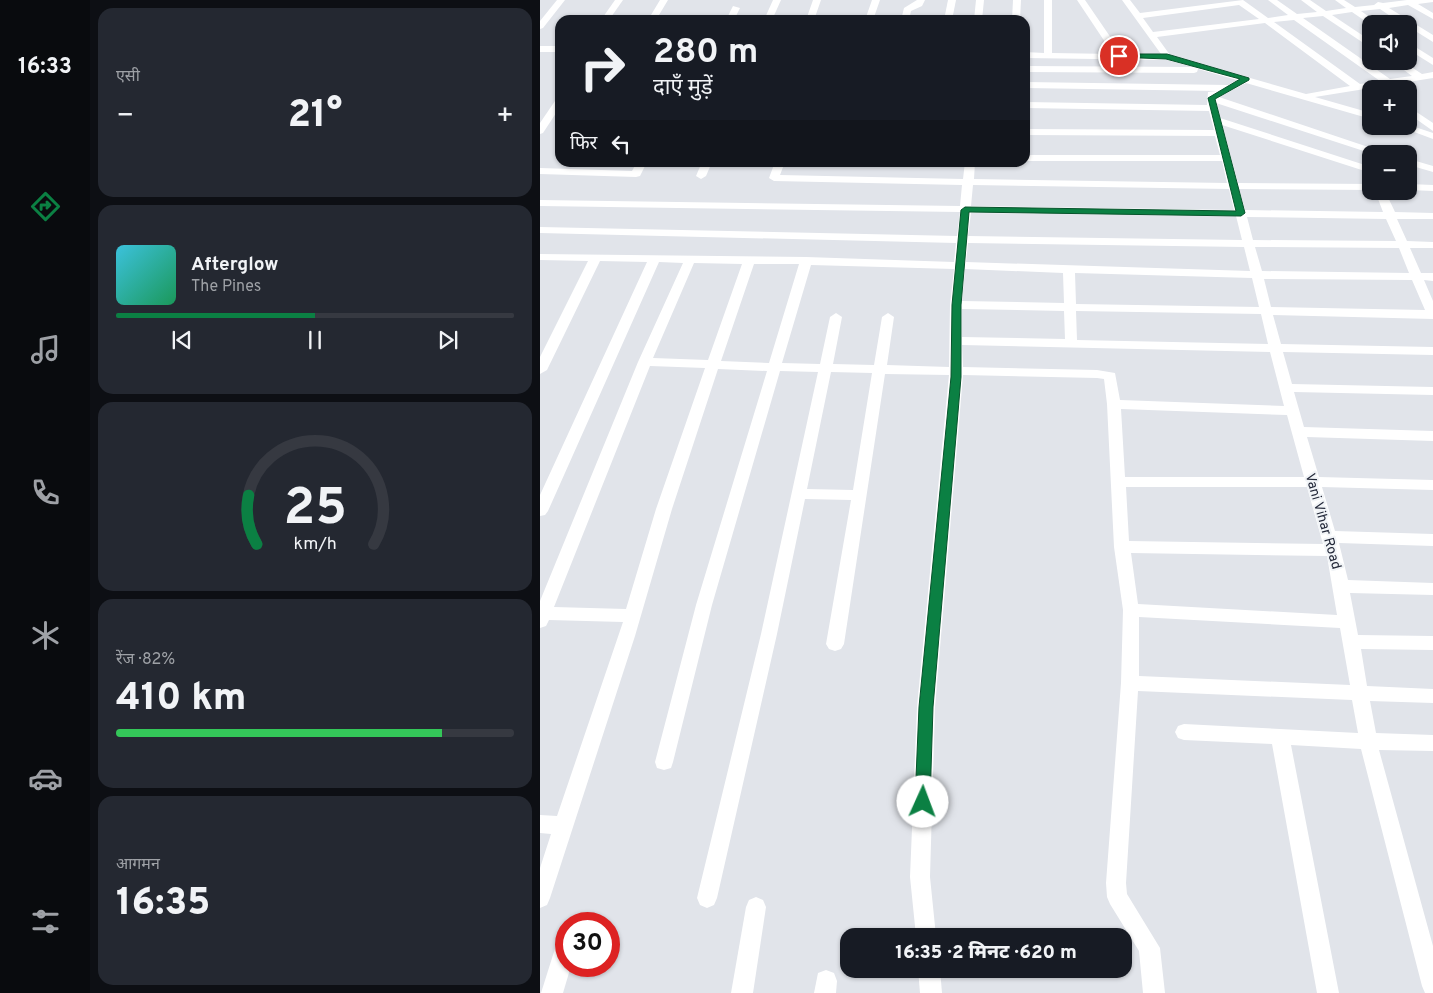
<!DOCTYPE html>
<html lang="hi">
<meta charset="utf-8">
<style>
:root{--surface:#171b24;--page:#242831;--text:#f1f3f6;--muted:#9ea1a6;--line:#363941;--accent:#0b8043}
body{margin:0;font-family:Overpass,"Noto Sans Devanagari",sans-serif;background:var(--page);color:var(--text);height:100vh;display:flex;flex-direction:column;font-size:19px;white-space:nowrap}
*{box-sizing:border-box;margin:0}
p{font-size:16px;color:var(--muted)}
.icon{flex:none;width:28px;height:28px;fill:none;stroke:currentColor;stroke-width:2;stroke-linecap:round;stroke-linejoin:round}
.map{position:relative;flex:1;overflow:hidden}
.sheet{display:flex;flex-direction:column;gap:8px;padding:8px;background:#0d0f14;width:450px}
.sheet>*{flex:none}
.top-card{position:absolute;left:15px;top:15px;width:475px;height:152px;border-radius:15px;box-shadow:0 1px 4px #0004;background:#171b24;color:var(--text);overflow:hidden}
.buttons{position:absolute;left:822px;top:15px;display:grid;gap:10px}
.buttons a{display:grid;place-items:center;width:55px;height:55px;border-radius:10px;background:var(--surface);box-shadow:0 1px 4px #0004;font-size:25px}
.speed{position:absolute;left:15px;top:912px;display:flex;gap:10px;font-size:25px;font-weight:700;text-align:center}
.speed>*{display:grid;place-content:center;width:65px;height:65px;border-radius:50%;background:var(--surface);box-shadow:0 1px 4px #0004;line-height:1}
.speed .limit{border:8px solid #d22;background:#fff;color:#111}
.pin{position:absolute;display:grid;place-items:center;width:42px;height:42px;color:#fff;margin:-21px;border:2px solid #fff;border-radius:50%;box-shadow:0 1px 5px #0007}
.me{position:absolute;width:55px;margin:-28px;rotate:2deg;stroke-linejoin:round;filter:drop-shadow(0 0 4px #0008)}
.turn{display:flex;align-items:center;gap:18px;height:105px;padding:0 15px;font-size:22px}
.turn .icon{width:65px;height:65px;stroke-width:2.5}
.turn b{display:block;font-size:35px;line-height:42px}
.then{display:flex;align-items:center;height:48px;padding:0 15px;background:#0003;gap:10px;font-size:19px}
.big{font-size:38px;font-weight:800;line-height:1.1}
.sheet .card{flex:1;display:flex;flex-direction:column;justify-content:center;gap:8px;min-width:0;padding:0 18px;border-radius:15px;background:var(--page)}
.sheet .dial{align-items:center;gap:0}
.dial svg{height:130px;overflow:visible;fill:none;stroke:var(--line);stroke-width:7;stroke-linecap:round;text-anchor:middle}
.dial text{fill:var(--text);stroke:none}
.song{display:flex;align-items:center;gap:15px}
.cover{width:60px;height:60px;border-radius:8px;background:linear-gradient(135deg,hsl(190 70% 55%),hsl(150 70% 35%))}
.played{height:5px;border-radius:2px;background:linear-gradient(90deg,var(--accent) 50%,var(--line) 50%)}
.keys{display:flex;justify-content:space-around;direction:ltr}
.heat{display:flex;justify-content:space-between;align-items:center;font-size:28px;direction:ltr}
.charge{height:8px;border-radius:4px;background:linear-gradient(90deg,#34c759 82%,var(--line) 0)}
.trip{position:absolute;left:300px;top:928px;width:292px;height:50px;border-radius:15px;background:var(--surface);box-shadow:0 1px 4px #0004;font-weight:800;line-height:50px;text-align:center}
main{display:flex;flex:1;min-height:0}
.tabs{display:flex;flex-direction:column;width:90px;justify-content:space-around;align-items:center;background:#090b0e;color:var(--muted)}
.tabs .icon{width:35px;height:35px}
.tabs .selected{color:var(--accent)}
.tabs b{font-size:22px;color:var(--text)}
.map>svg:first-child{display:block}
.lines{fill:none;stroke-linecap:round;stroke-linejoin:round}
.street{fill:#fff;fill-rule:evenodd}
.route{fill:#0b8043;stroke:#07532c}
.labels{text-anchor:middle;stroke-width:4;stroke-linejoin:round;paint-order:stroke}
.street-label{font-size:14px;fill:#232839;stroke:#f1f4f7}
</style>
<main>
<nav class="tabs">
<b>16:33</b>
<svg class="icon selected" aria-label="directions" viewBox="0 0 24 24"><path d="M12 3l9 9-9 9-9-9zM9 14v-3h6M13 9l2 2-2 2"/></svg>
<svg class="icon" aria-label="music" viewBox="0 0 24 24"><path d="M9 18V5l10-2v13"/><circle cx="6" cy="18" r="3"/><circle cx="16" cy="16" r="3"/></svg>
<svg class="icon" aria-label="phone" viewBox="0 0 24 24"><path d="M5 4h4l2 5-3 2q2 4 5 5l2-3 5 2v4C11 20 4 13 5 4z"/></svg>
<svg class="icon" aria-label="climate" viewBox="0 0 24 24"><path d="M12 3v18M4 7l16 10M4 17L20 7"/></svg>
<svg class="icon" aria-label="car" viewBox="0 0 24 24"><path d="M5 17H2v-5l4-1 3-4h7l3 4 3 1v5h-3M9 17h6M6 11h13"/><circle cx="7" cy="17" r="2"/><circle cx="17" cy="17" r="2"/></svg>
<svg class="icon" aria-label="filters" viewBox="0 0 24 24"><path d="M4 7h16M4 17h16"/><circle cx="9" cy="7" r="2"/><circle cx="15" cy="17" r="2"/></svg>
</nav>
<section class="sheet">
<div class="card"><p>एसी</p>
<div class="heat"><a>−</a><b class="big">21°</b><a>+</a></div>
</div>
<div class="card">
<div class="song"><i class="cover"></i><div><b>Afterglow</b><p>The Pines</p></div></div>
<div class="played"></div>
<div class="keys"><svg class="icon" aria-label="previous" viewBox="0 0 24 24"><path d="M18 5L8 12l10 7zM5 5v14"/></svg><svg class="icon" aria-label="pause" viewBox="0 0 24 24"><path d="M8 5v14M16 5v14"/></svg><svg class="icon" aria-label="next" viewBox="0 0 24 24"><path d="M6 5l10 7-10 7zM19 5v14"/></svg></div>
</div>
<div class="card dial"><svg viewBox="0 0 100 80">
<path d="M14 69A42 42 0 1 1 86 69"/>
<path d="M14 69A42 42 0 0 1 9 39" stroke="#0b8043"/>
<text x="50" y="56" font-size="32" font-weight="700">25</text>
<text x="50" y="72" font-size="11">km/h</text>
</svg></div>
<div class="card"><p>रेंज · 82%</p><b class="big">410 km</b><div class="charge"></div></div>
<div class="card"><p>आगमन</p><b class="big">16:35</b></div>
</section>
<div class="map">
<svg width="893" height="993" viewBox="0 0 893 993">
<rect width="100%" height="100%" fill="#e1e4ea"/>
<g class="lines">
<g class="street">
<polygon points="17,0 25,0 3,28 0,29 0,21"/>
<polygon points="75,0 83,0 69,20 61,20"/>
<polygon points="120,0 128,0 116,20 108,20"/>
<polygon points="233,0 241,0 232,20 224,20"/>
<polygon points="273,0 281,0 274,20 266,20"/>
<polygon points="332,0 340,0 333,20 325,20"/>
<polygon points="377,0 385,0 382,6 371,11 369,20 361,20 364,8"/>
<polygon points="408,0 416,0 412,20 404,20"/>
<polygon points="436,0 444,0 442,20 434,20"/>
<polygon points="473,0 481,0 480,20 472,20"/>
<path d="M504,0H512V53L573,54L537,0H545L582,54H621L582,0H590L600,13L703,0L728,18L748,15L728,0H737L757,14L777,12L761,0H770L786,11L806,8L795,0H804L815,7L834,5L838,2L843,3L867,0H893V2L878,4L893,13V19L868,5L849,8L893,35V42L869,27V24H862L840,9L821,11L839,24L831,25L812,12L792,15L831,41V48L783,16L763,18L850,79L872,76L852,61H862L882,74L893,72V78L775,97L831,113V119L706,83L679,97L849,154H833L676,103L680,118L831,167V173L682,125L698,183L831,184V190L699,189L705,210L843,212L835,191H845L855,212L893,213V219H857L867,241L893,242V248H870L881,273H893V281L884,280L893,301V319L733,315L741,344L893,347V355L743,352L752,384L893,387V395L754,392L764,427L893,431V441L767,437L779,477L893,480V490L782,487L795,531L893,534V546L799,543L808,580L893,583V595L810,593L818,635L893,636V650L821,649L827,686L893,689V703L830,701L836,733L893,735V751L839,750L893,946V993H885L882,986L821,749L751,745L799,993H777L732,744L644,740L638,738L635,732L638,726L644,724L818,733L812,700L598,691L586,883L587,894L620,948L625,993H603L599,951L570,904L567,897L566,883L581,683L583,610L574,547L567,404L564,379L557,378L423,375L395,707L390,877L396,936H376L370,877L377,707L409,375L345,374L304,644L301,649L295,651L289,649L286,644L311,500L265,499L237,634L177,898L174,905L167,908L160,905L157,898L221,634L278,372L240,371L172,605L133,762L131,768L124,770L117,768L115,762L156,605L227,371L178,369L132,509L95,636L10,898L7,905L0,908V868L11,834L0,833V815L17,816L83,622L9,620L6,626L0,628V601L98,362L143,263L119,262L8,511L5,515L0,516V495L107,262L60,261L7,370L0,374V357L48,261L0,260V254L266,257L414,262L416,243L0,233V227L417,236L420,212L0,206V200L420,206L422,185L234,181L229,178L235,162H245L240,175L423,179L425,162H435L434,179L687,183L682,161H485V155H680L675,136L485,135V129L674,130L669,111L485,108V102L667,105L668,92L678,91L485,88V82L688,85L697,80L658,69L657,72L654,73L485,72V66L653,67L627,60L485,58V52L504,53ZM699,5L719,19L613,32L603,18ZM754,20L840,81L820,84L734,22ZM725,23L810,86L766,94L630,55L617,37ZM433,185L689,189L694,210L431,206ZM431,213L696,216L702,240L428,236ZM707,217L846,219L856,241L713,240ZM428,243L704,247L710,271L426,262ZM715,247L859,248L869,273L722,271ZM154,263L202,264L168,360L113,358ZM214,264H259L229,363L181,361ZM271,265L414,269L410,305L409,367L347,365L354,317L348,313L342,317L334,365L293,364L302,317L296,313L290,317L280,364L242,363ZM425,269L523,273L524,303L422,301ZM535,273L712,278L719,307L536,304ZM724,279L872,280L885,310L731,307ZM422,309L524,311L525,339L422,337ZM536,311L721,314L728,344L537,340ZM422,345L730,352L744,406L580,400L575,373L557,370L423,367ZM110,366L165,368L116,509L86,609L14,607ZM291,372L332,373L313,490L267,489ZM581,409L747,415L764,477H585ZM586,487H767L783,544L589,541ZM591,553L787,556L797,615L598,604ZM599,617L800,628L810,685L599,676Z"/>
<polygon points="193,6 200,8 194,20 186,20"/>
<polygon points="869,43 893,58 893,65 869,50"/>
<rect x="0" y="46" width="20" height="6"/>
<polygon points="20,97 20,107 3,133 0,134 0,123 17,98"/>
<polygon points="869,107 893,123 893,131 869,114"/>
<polygon points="869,125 893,133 893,139 858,126 869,126"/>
<polygon points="869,159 893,166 893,172 869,165"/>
<polygon points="97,162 107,162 100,176 96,177 0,174 0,168 92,171"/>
<polygon points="162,162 172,162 166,176 161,179 156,176"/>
<polygon points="869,184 893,185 893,191 869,190"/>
<polygon points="216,897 223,900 226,907 213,993 191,993 206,907 209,900"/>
<polygon points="26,936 26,966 31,966 23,993 1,993 18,939"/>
<polygon points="378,969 400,969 402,993 380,993"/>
<polygon points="286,970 294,973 297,981 296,993 274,993 278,973"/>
</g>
</g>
<polygon class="route" points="579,54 627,54 709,78 709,80 675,99 705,213 701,216 429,212 421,305 421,377 393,707 390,802 388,806 383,808 377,806 375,802 379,707 411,377 412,305 421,210 425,207 696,211 668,98 700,79 626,59 577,57 576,56"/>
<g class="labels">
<g class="street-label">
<text transform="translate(784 521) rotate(74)" y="5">Vani Vihar Road</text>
</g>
</g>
</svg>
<div class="buttons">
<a><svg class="icon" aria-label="sound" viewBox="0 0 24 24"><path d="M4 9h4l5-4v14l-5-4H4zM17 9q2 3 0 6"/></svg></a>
<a>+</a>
<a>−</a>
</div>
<div class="speed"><div class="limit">30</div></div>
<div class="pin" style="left:579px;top:56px;background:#d93025"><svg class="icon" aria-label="arrive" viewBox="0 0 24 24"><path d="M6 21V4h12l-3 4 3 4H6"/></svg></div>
<svg class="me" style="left:383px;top:802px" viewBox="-20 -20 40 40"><circle r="19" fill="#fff"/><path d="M0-13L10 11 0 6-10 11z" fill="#0b8043"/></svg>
<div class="trip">16:35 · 2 मिनट · 620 m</div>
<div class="top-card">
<div class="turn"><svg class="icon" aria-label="right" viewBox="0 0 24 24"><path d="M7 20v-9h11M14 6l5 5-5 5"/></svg><div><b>280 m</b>दाएँ मुड़ें</div></div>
<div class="then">फिर<svg class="icon" aria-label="left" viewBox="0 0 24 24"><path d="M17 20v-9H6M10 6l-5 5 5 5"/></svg></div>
</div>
</div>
</main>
